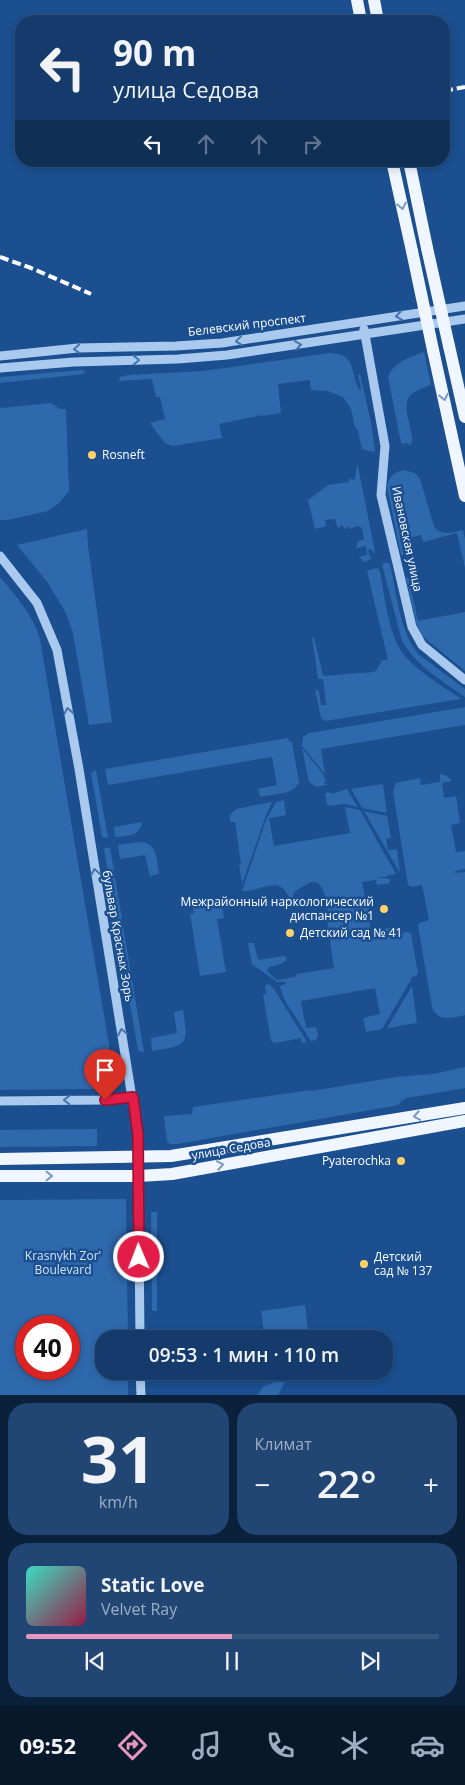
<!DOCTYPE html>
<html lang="ru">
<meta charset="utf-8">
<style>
:root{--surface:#143b6b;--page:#214673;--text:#f1f3f6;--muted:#9dadc1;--line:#33557e;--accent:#e797bd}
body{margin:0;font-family:"Open Sans",sans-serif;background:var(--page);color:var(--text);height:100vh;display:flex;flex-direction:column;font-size:19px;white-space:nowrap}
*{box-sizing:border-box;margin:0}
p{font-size:16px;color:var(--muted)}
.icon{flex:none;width:28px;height:28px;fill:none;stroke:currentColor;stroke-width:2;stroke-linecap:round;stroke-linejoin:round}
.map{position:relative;height:1395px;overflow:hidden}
.side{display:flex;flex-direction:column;gap:8px;padding:8px;background:#0b203b;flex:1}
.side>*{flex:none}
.guide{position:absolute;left:15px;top:15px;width:435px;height:152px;border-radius:20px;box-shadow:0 2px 8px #0003,0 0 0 1px var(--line);background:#143b6b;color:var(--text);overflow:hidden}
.speed{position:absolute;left:15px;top:1315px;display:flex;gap:10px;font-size:25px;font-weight:700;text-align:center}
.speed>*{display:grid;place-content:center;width:65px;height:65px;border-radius:50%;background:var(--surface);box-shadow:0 2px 8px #0003,0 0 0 1px var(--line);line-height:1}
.speed .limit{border:8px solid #d22;background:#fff;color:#111}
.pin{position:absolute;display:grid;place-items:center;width:42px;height:42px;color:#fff;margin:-51px -21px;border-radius:50% 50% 50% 0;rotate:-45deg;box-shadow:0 0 5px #0007}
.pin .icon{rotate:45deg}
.me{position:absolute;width:55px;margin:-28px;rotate:359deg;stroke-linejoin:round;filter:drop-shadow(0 0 4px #0008)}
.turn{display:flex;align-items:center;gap:18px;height:105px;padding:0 15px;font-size:22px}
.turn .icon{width:65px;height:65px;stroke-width:2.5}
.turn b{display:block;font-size:35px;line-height:42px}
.lanes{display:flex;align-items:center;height:48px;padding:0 15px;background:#0003;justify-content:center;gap:25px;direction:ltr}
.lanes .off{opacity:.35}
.big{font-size:38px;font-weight:600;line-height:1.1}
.side .card{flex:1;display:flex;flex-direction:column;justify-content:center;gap:8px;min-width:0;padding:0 18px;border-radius:20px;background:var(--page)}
.side .dial{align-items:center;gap:0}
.dial b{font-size:65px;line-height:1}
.song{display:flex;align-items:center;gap:15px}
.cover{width:60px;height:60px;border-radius:8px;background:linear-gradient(135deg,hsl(170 70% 55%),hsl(340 70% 35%))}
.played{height:5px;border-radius:2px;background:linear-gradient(90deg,var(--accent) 50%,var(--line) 50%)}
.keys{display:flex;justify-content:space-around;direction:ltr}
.heat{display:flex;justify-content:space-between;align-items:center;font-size:28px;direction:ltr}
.side .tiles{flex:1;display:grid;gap:8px;grid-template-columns:1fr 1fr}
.card:last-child{grid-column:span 2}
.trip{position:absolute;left:95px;top:1330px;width:298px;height:50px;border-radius:20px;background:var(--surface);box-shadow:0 2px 8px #0003,0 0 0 1px var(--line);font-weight:600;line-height:50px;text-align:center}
.menu{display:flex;height:80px;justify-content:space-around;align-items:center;background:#08182b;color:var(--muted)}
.menu .icon{width:35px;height:35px}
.menu .current{color:var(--accent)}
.menu b{font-size:22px;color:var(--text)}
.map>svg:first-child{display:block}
.green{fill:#2e69ad;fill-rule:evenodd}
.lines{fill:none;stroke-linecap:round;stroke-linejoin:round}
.minor{stroke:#a9c9ee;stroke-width:9}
.major{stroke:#f0f6ff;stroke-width:12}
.rail{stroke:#fff;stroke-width:4;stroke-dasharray:9 4;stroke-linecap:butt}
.major-bridge{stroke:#f0f6ff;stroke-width:12}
.oneway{stroke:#7b9ac1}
.oneway2{stroke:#4674ac}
.route-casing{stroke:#92132f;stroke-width:12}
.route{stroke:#e11d48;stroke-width:9}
.poi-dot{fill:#ffd166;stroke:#1b4f8f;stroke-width:2}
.labels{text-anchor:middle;stroke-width:5;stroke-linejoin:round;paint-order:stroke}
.street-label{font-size:12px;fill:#fff;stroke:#1b4f8f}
.poi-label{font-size:12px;fill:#fff;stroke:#1b4f8f;text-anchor:start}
.park-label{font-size:12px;fill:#cfe3fa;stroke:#1b4f8f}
</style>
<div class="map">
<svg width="465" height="1395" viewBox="0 0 465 1395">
<rect width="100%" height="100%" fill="#1b4f8f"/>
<g class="green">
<path d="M424,352L431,385C400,395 405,403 411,431C412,437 413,441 410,446L408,443L402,444L400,438L388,377C394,362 410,357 424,352Z"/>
<path d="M330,353C358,354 349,373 360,391L361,389L358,375L360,374L371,422L375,451L373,452L362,449L358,431L355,427L351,409L343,397L328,391L311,390L310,380L278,384L281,413L263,416L262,415L219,424L222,438L172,446L165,443L150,423L165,419L160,397H156L152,379L119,381L120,377L128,375L203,371Z"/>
<polygon points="81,370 85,371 84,374 0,383 0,377"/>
<polygon points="51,403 60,409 66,409 69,491 59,503 48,511 8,520 0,520 0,408"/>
<polygon points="357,465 358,466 375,552 374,553 371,549 368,550 370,557 373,558 364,562 359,557 367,555 366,546 356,548 358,541 364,540 362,528 357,526 351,529 349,526 345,529 342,525 339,528 337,526 335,519 325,520 326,526 315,529 308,500 328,485 349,482 350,477 352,480 355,479"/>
<path d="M404,470L415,473L420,479L434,526C440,536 453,533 463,530L465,539V568L457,533L423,542L421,535L401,540L404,555H401L387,487C389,476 394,472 404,470Z"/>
<polygon points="87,529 88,546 112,722 89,725 73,633 66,613 48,583 17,545"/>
<path d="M386,562L390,564C397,594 399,630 418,654L465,689V697C442,681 417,666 402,641L382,565Z"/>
<path d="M377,568L380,571C384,593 388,628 399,647C410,668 442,685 461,699L325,721L321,718L315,689L319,691L321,705H326L323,679H318L312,637L314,638L323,675L325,676L372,672L376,671L382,660H388L367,571Z"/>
<path d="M0,577C16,596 33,615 40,639L114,1074L111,1075V1081L97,1089L0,1090Z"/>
<polygon points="408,577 418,621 465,612 465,671 421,635 417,626 406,578"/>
<polygon points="465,707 465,725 321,749 325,774 302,746 303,737 309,733"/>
<path d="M287,738L292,743L299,782C295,795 272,794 260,797L258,789L277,785L272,757L108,785L105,769Z"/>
<polygon points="302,748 323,774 326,782 324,782 324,783 327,785 316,787 309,782"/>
<polygon points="96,770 108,838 102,837 91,773"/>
<path d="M440,774L447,776L452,781L442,783L444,798L456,796L460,823L451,825L456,852L465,851V869L455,871V873L465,872V1015C452,1018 437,1022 432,1007L418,926L419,923L429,920L422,885L412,887L408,885L393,791L396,783L420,778L421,785L440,782Z"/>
<polygon points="383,784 387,813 362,808 351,789"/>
<polygon points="347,789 358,807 344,804 330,806 327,804 325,793 331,792 331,794"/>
<path d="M284,800L286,815L269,818L274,846L350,833L345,807L360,810L396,874L388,875L387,877H376L390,879V883L377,885L376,880L362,882L365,896L367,897L370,908L368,909L369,916H372V921L369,922L371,937L385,935L384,929L400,926L401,929L393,932V934L377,939L407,932L411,933L418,973L415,977L413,976L382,1029L366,1032L363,1018L380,1014L375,988L301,1001L306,1028L316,1027L318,1035L316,1040L311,1041L284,999L280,986L286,984V982H277L252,964L248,943H254L258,960L285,956L287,959C283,964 274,967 270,966L267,971L277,980L295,977L297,974L334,968L326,913L328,911C326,903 325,880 312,882C307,883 300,889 295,891L292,898H289C279,873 260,893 242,891L266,820L276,802Z"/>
<polygon points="272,802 265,818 241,887 242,883 239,865 241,864 235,822 230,822 230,815 236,809"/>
<polygon points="364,811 387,816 391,838 386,839 388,850 397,849 400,873"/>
<path d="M142,822C141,836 127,836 115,837L114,827Z"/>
<path d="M141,842C158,843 157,861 159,874L150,876L145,855L120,859L118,845Z"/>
<polygon points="110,847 144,1052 138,1051 104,849"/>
<polygon points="221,898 224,918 217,919 226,972 200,976 190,914 194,913 192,903"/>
<polygon points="269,984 274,989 307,1042 302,1043 301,1038 275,1043 271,1041 263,994 266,994 265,985"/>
<polygon points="412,986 417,1023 387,1028"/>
<path d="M183,1010C189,1046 187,1045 152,1051L151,1038L177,1033L174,1012Z"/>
<polygon points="465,1067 465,1088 407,1098 401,1101 400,1104 394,1106 177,1144 170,1144 167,1141 164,1116 192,1114 193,1107 310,1090 311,1091 396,1077 433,1074"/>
<polygon points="97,1129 97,1146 0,1147 0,1130"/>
<path d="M126,1199L128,1339H104V1371H128V1395H0V1200ZM69,1326V1369H26V1326Z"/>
<polygon points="151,1212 157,1212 157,1311 152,1311"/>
<polygon points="305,1305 309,1339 265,1339 261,1311"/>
<polygon points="274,1382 285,1382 278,1395 257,1395 263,1387"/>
</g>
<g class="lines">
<g class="minor">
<polyline points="364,329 385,446 381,495 412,627 422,645 465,680"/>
<polyline points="0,356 78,348 176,346 222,343 465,306"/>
<polyline points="0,368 74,362 178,359 227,355 465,319"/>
<polyline points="0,556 37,603 57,650 79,769 138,1135 140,1339"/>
<polyline points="0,1101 105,1100 133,1097"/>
<polyline points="140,1371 141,1395"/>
</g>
<g class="major">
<polyline points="357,0 361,21"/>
<polyline points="374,0 378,21"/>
<polyline points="392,161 412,251"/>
<polyline points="409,161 427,248"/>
<polyline points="449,346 465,417"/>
<polyline points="433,350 465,496"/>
<polyline points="0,1159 171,1156 465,1108"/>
<polyline points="0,1176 139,1176 172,1174 465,1121"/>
</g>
<g class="rail">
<polyline points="444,91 465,87"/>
<polyline points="0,257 31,268 91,294"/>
</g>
<g class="major-bridge">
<polyline points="427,248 449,346"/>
<polyline points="412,251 433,350"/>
</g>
</g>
<defs><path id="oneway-chevron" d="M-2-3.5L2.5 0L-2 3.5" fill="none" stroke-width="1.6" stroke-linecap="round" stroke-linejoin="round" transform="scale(1.25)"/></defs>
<g class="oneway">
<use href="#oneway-chevron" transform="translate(402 206) rotate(78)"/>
<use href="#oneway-chevron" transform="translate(444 397) rotate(78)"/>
<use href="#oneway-chevron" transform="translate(417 1116) rotate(170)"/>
<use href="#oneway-chevron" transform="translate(220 1165) rotate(-10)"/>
<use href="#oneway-chevron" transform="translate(49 1176)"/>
</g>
<g class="oneway2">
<use href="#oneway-chevron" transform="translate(399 316) rotate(171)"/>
<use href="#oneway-chevron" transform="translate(239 341) rotate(173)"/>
<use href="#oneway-chevron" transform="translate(298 345) rotate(-9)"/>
<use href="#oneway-chevron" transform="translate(77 349) rotate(176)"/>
<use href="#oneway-chevron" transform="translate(136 360) rotate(-1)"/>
<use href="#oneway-chevron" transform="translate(68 711) rotate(-100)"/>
<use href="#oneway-chevron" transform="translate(95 872) rotate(-100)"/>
<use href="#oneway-chevron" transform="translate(122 1032) rotate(-100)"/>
<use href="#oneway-chevron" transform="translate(67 1100) rotate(180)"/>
</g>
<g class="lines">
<defs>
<polyline id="route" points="105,1100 133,1097 138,1135 139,1257"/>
</defs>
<use href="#route" class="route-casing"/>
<use href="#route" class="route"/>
</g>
<g class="poi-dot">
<circle cx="92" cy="455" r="5"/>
<circle cx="384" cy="909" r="5"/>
<circle cx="290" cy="933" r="5"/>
<circle cx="401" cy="1161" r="5"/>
<circle cx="364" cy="1264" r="5"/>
</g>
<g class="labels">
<g class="street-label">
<text transform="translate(247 325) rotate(-7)" y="4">Белевский проспект</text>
<text transform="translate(407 539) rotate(78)" y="4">Ивановская улица</text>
<text transform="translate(118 936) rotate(80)" y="4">бульвар Красных Зорь</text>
<text transform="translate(231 1149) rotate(-10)" y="4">улица Седова</text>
</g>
<g class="poi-label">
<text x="102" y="459">Rosneft</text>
<text x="374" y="906" text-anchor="end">Межрайонный наркологический<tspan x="374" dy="14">диспансер №1</tspan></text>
<text x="300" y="937">Детский сад № 41</text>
<text x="391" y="1165" text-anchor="end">Pyaterochka</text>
<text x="374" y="1261">Детский<tspan x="374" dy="14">сад № 137</tspan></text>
</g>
<g class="park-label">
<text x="63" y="1260">Krasnykh Zor'<tspan x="63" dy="14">Boulevard</tspan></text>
</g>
</g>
</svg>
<div class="speed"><div class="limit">40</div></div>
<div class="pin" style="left:105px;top:1100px;background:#d93025"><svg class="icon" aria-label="arrive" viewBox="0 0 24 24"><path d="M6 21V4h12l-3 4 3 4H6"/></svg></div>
<svg class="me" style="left:139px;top:1257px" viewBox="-20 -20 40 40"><circle r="17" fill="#e11d48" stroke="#fff" stroke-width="3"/><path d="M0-11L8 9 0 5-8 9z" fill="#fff"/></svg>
<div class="trip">09:53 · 1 мин · 110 m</div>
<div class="guide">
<div class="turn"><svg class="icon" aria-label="left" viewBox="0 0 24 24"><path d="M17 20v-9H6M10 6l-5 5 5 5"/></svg><div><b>90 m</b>улица Седова</div></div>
<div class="lanes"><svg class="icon" aria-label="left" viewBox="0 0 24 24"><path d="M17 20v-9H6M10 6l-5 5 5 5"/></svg><svg class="icon off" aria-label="ahead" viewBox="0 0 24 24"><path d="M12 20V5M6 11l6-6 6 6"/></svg><svg class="icon off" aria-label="ahead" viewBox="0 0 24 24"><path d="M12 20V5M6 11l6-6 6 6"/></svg><svg class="icon off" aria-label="right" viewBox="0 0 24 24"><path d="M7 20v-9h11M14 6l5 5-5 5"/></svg></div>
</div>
</div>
<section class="side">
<div class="tiles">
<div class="card dial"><b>31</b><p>km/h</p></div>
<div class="card"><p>Климат</p>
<div class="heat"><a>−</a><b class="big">22°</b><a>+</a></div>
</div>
<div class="card">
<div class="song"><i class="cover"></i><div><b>Static Love</b><p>Velvet Ray</p></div></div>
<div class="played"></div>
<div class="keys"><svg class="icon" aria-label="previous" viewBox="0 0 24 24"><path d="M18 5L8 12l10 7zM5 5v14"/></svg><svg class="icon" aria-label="pause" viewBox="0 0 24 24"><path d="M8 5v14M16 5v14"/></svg><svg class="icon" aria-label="next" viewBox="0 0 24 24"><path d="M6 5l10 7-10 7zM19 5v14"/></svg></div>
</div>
</div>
</section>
<nav class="menu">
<b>09:52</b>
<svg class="icon current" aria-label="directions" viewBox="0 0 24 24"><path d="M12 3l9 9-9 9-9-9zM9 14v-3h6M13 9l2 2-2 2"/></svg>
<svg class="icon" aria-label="music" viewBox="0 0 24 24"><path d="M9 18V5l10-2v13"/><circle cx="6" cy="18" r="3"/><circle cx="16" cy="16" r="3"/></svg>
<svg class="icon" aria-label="phone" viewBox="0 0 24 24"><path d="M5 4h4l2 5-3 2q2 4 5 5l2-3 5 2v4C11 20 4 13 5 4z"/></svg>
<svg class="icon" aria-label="climate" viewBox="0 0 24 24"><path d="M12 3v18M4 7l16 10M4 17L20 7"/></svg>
<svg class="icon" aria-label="car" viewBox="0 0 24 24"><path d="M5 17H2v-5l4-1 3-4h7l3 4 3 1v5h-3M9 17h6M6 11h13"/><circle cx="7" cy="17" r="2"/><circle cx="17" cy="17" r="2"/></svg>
</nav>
